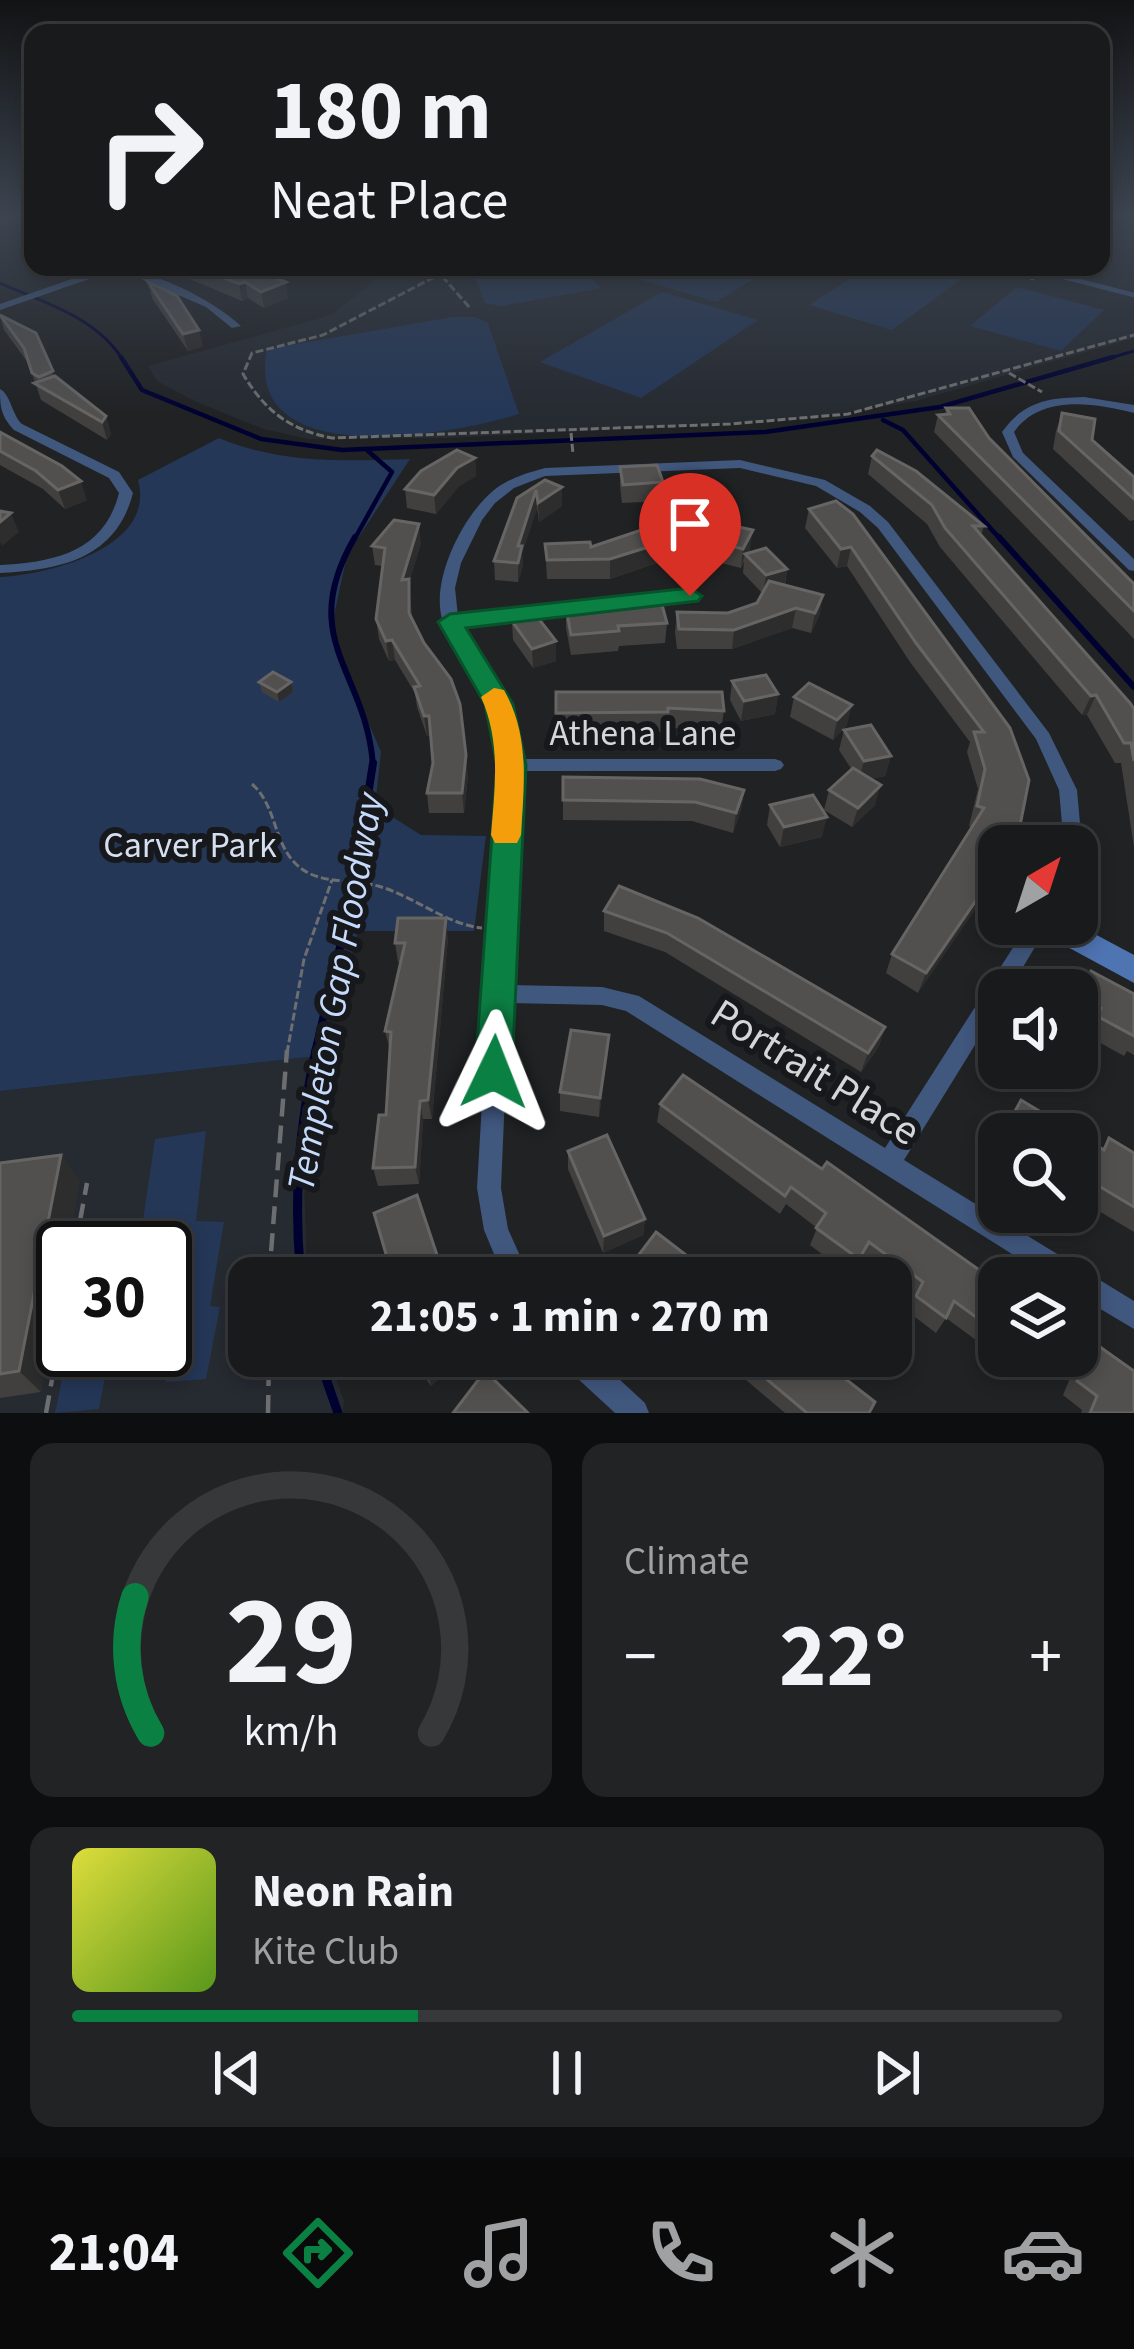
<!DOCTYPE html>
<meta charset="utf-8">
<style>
:root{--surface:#181a1b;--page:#212324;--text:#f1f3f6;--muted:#9fa1a3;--line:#36383a;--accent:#0b8043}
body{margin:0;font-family:"Source Sans 3",sans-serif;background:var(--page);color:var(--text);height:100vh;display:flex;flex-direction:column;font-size:45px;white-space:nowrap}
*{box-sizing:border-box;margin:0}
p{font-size:39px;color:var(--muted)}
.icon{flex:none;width:66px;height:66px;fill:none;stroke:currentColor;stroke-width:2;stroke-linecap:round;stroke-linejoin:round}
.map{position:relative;height:1413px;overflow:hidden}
.sheet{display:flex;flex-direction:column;gap:30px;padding:30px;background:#0d0e0f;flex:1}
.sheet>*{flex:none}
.banner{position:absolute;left:24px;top:24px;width:1086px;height:252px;border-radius:24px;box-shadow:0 6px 18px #0003,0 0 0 3px var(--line);background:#181a1b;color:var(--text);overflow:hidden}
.needle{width:78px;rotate:39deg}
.buttons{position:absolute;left:978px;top:825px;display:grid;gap:24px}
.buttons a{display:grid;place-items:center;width:120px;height:120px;border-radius:24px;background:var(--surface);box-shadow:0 6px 18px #0003,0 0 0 3px var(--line);font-size:60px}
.speed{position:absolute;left:36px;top:1221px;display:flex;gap:24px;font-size:60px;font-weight:700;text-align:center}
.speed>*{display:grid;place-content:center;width:156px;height:156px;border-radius:50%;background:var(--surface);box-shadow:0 6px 18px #0003,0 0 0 3px var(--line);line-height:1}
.speed .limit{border:6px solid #111;border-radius:18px;background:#fff;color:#111}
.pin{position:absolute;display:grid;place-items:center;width:102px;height:102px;color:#fff;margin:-123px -51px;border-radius:50% 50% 50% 0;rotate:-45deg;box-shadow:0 0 12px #0007}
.pin .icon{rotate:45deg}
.me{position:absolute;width:132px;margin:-66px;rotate:2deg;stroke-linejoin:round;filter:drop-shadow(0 0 9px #0008)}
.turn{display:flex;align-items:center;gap:42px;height:252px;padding:0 48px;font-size:54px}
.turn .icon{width:156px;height:156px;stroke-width:2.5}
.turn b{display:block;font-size:84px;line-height:102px}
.big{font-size:90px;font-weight:700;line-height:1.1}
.sheet .card{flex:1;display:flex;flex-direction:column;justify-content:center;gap:18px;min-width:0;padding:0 42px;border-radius:24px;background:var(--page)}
.sheet .dial{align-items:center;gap:0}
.dial svg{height:312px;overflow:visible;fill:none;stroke:var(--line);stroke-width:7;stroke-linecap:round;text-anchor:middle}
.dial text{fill:var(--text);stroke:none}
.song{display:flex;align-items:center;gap:36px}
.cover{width:144px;height:144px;border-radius:18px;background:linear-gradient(135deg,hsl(60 70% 55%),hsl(90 70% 35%))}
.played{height:12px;border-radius:6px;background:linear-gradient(90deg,var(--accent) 35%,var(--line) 35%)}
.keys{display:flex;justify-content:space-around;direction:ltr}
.heat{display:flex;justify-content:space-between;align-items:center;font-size:66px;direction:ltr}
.sheet .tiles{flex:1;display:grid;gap:30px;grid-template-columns:1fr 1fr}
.card:last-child{grid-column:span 2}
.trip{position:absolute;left:228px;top:1257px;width:684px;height:120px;border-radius:24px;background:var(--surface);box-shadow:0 6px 18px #0003,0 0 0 3px var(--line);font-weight:700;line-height:120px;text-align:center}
.menu{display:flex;height:192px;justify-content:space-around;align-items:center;background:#0a0a0b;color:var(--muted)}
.menu .icon{width:84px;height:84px}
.menu .active{color:var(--accent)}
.menu b{font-size:54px;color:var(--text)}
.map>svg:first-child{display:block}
.built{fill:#262a31;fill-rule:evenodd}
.green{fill:#243757}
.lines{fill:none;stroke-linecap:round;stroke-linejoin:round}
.stream-far4{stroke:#000131;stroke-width:3}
.stream-far3{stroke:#000131;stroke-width:4.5}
.stream-far2{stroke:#000131;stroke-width:6}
.stream-far1{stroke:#000131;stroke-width:8}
.stream{stroke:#000131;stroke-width:9}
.path-far1{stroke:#6c6e6f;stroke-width:3;stroke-dasharray:8 3;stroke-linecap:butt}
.path{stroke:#6c6e6f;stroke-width:4.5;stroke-dasharray:18 9;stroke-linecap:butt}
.lane{stroke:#40577e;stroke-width:4.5}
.street{fill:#40577e;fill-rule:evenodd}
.secondary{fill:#4f74b2;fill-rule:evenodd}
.wall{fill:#42403e}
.shaded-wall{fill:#2e2d2d}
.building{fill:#52504f;stroke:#666564;stroke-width:3}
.route{fill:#0b8043;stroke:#07532c;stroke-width:3}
.slow{fill:#f59e0b}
.labels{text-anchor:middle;stroke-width:12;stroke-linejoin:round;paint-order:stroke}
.street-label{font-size:36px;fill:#d5d6d7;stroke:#17181b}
.park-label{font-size:36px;fill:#d5dff0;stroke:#17181b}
.water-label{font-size:39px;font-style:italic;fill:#c6dafb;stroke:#17181b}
.near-street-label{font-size:42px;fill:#d5d6d7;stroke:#17181b}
</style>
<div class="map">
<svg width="1134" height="1413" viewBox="0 0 1134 1413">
<rect width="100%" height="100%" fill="#202224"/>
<g class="built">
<polygon points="1101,216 1134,216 1134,338 916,401 805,419 450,438 308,439 263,429 194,401 157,381 148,366 331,315 392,267 1101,267"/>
<path d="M326,1055L304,1173L307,1278H249V1356H327L344,1400L343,1413H0V1091ZM63,1248H165V1350H63Z"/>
</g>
<g class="green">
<polygon points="471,267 576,267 602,288 501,306 485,303"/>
<polygon points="598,267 737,267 762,274 716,302"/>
<polygon points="868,267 978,267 892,330 809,305"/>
<polygon points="1017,287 1104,310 1061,351 970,326"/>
<polygon points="662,292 758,320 641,398 540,362"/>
<path d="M453,317H474L488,323L519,414C455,434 242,474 267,349Z"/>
<path d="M219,438C281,464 344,461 410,459L347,555L333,620L342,661L381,752L375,806L421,835L486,836L474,931H358L326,1055L0,1091V577C47,575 157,548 138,480Z"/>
<polygon points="206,1131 196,1221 224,1222 210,1306 220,1307 206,1379 166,1382 178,1314 165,1314 163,1248 168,1227 142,1227 155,1139"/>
<polygon points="68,1350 110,1350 99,1409 55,1413"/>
</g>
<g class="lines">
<g class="stream-far4">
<path d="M0,283C45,303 96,317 123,360"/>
<polyline points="1103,360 1134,351"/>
</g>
<g class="stream-far3">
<polyline points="121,357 142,390 261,439 342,450 765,432 940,407 1113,357"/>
<polyline points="883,420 903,430 1001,540"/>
<polyline points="354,540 392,472 368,451"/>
</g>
<g class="stream-far2">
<path d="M355,537C295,640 367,671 373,766"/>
<polyline points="999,537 1134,687"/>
</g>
<polyline class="stream-far1" points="315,1053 353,892 373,763"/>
<g class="stream">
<path d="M301,1278C293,1199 299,1127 316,1050"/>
<polyline points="318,1356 338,1413"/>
</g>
<g class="path-far1">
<polyline points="448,267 442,276 471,309"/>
<path d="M444,272L323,335L252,353L243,374C265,411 290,430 332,438L730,424L848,414L1134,335"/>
<polyline points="1020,275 1034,279"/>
<polyline points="987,276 1014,277 1030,267"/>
<polyline points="1009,373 1042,392"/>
<polyline points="571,433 573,454"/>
<path d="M252,784C277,806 273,843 297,865C318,885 352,879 378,886C414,896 445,924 482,928"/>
<polyline points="287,1053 304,959 332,880"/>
</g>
<g class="path">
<polyline points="75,1248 87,1183"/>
<polyline points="269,1278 287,1050"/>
<polyline points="46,1413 63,1318"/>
<polyline points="268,1413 269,1356"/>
</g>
<polyline class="lane" points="1044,272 1134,295"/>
<g class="street">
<polygon points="33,225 33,231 29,230 29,226"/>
<path d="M106,267C147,267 211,298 241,326L232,328L206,307L118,269L0,310V304Z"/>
<path d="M0,389C11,395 12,415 22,424L119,472L133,493C116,559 60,570 0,573V565C55,562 104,552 119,493L109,478L14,430C1,416 0,407 0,389Z"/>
<path d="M1084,397L1134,405V413C1094,403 1041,394 1014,432L1023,453L1134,559V571L1129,570L1013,457L1002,432C1024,401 1048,398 1084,397Z"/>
<path d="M740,460L825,480L870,506L888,522L1049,733L1077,790L1082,846L1077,852V846H1064L1059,790L1036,739L878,528L860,512L816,486L740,468L545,476L514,488L495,503L482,520L461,563L455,588L458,616L690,591L697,595L690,599L461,626L509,710L519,759H775L781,761L784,765L781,769L775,771H519L510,985L602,987L639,996L885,1148L1028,924H1049L1009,990H999V1006L904,1160L1134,1301V1329L1077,1295V1278H1050L626,1011L602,1005L509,1003L501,1188L508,1229L530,1278H504L484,1230L477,1188L488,1000L485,994L489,987L502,765C498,723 489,697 466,661C459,649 447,635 443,622C429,582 463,515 494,490C509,478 527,473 545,468Z"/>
<polygon points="561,1356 594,1356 645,1403 649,1413 615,1413 564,1366"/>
</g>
<polygon class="secondary" points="1035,924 1076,924 1134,955 1134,983 1040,932"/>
</g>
<g class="wall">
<polygon points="161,267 284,267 284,277 274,277 288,298 264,308 248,298 242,301"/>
<polygon points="148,282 203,346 188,351 152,298"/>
<polygon points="0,315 55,376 106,416 111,434 107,440 41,400 29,364 4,330"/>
<polygon points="946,408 989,438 1134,584 1134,639 934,432 938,415 945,414"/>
<polygon points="1062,413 1134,477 1134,520 1130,521 1053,449 1056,431"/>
<polygon points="0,432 87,500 65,509 43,489 0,465"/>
<polygon points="872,456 984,526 981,536 1134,709 1134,847 1121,763 1115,763 1087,715 1082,715 940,547 927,524 868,474"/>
<polygon points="475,458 476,476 459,486 436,514 407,508 405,489"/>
<polygon points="620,467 663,482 662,501 622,503 620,486"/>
<polygon points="562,487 562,506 539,522 537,508 522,553 523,565 518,582 495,580 494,561 517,498"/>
<polygon points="836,501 1029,780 918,993 886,973 892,954 972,827 969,826 978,789 967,752 970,742 910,662 847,566 837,568 805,528 809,509"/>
<polygon points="700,535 698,554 660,566 657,563 610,579 547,579 545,544 591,547"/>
<polygon points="715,542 750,549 748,553 787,569 785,585 820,614 811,633 792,628 732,649 677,649 675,632 677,612 728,613 757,603 762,593 743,573 744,561 741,568 713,561"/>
<polygon points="421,543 409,582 412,617 468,775 464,813 429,813 427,793 433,763 430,736 427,736 417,707 415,693 395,660 389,661 379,639 376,619 383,566 375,565 372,546"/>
<polygon points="566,608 667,623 665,643 619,646 618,651 571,655 566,628"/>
<polygon points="512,621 556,641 556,661 533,668 513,640"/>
<polygon points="732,681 778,694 775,714 741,721 730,700"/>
<polygon points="259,682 291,682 293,692 279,702 262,692"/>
<polygon points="556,692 724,711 721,730 667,728 667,732 556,733"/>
<polygon points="794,697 847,725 833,740 790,717"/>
<polygon points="844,730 891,756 885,776 870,779 875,805 852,827 824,810 829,790 852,770 839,750"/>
<polygon points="563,777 744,790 741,810 733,833 692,821 563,820"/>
<polygon points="770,805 822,837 780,847 767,825"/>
<polygon points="619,886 885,1027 879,1046 861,1072 665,952 604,931 604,911"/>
<polygon points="448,938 432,1119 423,1119 419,1184 378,1186 373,1168 386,1115 390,1050 385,1031 401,962 398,962 395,943"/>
<polygon points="1091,971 1134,994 1134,1055 1127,1051 1124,1056 1086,1035 1090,1027 1077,1020 1077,996"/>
<polygon points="609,1035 599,1117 560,1111 560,1092"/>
<polygon points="1021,1100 1102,1149 1109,1138 1134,1153 1134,1232 1077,1198 1077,1134 1002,1134"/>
<polygon points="660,1104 822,1169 999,1284 999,1356 1041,1356 1039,1362 1026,1377 946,1318 936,1333 907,1311 914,1297 891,1281 891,1278 888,1278 861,1259 851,1276 810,1245 817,1228 786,1204 780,1214 657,1122"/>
<polygon points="568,1151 645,1219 643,1235 603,1253 568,1169"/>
<polygon points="61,1155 79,1181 67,1248 63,1248 41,1392 0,1398 0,1163"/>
<polygon points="631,1265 716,1278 630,1278"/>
<polygon points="1093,1342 1134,1413 1081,1413 1082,1410 1063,1395 1079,1357"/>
<polygon points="409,1356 463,1356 431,1386"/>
<polygon points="718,1356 816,1356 869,1413 785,1413"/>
</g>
<g class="shaded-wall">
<polygon points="0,216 9,216 12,223 0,227"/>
<polygon points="245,282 248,298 242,301 239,284"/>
<polygon points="286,282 288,298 264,308 261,292"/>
<polygon points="199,330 203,346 188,351 183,334"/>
<polygon points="106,416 111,434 107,440 102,422"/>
<polygon points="475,458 476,476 459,486 436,514 434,495 457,468"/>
<polygon points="81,481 87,500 65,509 58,490"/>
<polygon points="562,487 562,506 539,522 538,503"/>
<polygon points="536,490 537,508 522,553 523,565 518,582 518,546"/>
<polygon points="11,513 19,532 2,546 0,541 0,522"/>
<polygon points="419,524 421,543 409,582 412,632 402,580"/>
<polygon points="753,530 750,549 747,556 745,554 741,568 743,549"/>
<polygon points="700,535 698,554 660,566 662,547"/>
<polygon points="658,544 657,563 610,579 610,559"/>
<polygon points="851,547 847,566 837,568 841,549"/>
<polygon points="787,569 784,588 763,594 766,575"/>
<polygon points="823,595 820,614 811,633 815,613"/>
<polygon points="796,608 792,628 732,649 734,630"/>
<polygon points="392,640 395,660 389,661 386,641"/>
<polygon points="556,641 556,661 533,668 532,649"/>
<polygon points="291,682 293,692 279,702 277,692"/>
<polygon points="778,694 775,714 741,721 744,701"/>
<polygon points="1096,695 1087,715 1082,715 1091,696"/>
<polygon points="852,705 847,725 833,740 837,720"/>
<polygon points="424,716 429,716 431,735 427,736"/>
<polygon points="466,755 468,775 464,813 462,793"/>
<polygon points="891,756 885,776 858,781 864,761"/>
<polygon points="881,785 875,805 852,827 858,808"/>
<polygon points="744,790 741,810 733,833 736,813"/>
<polygon points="827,817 822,837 780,847 784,827"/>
<polygon points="999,867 999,875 918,993 926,973"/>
<polygon points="446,918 448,938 432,1119 428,1100"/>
<polygon points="885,1027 879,1046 861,1072 868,1053"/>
<polygon points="609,1035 608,1054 599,1117 600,1098"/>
<polygon points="420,1101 423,1119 419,1184 415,1167"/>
<polygon points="61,1155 79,1181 67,1248 63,1248 63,1271 41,1392 19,1371"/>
<polygon points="645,1219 643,1235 603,1253 604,1236"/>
<polygon points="440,1264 443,1278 422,1278 421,1272"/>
<polygon points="444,1356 463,1356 431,1386 428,1372"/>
</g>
<g class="building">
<polygon points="195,267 247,267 286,282 261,292 245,282 239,284"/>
<polygon points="148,282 177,296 199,330 183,334"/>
<polygon points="0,315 36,333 53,371 39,377 32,373 24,348"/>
<polygon points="55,376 106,416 102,422 34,383"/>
<polygon points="946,408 969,408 989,438 1134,584 1134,611 938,415 950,414"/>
<polygon points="1062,413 1095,419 1092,440 1134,477 1134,499 1059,431"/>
<polygon points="0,432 62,466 81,481 58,490 36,471 0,451"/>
<polygon points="457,450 475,458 457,468 434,495 405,489 421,471"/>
<polygon points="877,450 916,471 984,526 973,526 1130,703 1134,709 1134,761 1131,743 1124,743 1096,695 1091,696 945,528 932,505 872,456"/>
<polygon points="657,465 663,482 623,485 620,467"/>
<polygon points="545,480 562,487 538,503 536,490 518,546 522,546 518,563 494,561 517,498"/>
<polygon points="836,501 853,514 1010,728 1029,780 1017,841 1014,846 999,846 999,867 926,973 892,954 984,808 977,806 985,769 974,732 984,732 916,643 851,547 841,549 809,509"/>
<polygon points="0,511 11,513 0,522"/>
<polygon points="680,517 700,535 662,547 658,544 610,559 547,560 545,544 590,542 591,547"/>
<polygon points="394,520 419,524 402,580 409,579 409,613 424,643 451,679 460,704 466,755 462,793 427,793 433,763 429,716 424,716 414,687 420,686 392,640 386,641 376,619 385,548 372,546"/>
<polygon points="725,524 753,530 743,549 715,542"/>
<polygon points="766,548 787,569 766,575 745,554"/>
<polygon points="769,581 823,595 815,613 796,608 734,630 679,629 677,612 728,613 757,603"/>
<polygon points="661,601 667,623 618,626 619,631 571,635 566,608"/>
<polygon points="535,614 556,641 532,649 512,621"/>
<polygon points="273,672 291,682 277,692 259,682"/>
<polygon points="766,675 778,694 744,701 732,681"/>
<polygon points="809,683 852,705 837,720 794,697"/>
<polygon points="556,692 722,692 724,711 668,708 668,712 556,713"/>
<polygon points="871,725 891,756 864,761 844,730"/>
<polygon points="853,768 881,785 858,808 829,790"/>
<polygon points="563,777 700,779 744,790 736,813 695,802 563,800"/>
<polygon points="813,795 827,817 784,827 770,805"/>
<polygon points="619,886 698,918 885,1027 868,1053 667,933 604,911"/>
<polygon points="398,918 446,918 428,1100 420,1101 415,1167 373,1168 379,1115 386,1115 391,1032 385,1031 405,943 395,943"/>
<polygon points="1091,971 1134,994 1134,1036 1097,1016 1101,1008 1078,995"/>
<polygon points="571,1030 609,1035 600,1098 560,1092"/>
<polygon points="683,1075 822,1169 827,1162 999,1284 999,1334 954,1301 946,1318 916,1296 923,1282 869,1242 859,1259 816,1228 826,1213 791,1187 785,1196 660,1104"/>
<polygon points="1021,1100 1104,1150 1109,1138 1134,1153 1134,1207 1077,1173 1077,1134 1011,1134 1005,1130"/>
<polygon points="607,1135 645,1219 604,1236 568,1151"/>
<polygon points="61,1155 19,1371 0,1374 0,1163"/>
<polygon points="417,1195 440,1264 421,1272 426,1278 393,1278 374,1213"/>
<polygon points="656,1232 716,1278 646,1278 631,1265"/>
<polygon points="1093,1342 1134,1371 1134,1413 1090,1413 1097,1396 1077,1381"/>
<polygon points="416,1356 444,1356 428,1372"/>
<polygon points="739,1356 816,1356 875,1402 869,1413 807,1413"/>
<polygon points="485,1371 528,1413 453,1413"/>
</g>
<linearGradient id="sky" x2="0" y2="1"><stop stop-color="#121314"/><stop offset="0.52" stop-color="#3c4450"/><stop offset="1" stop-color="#3c4450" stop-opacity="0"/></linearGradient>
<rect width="1134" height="414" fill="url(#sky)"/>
<polygon class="route" points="690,588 702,596 698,601 466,628 513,704 526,765 512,1072 507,1084 494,1089 480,1084 475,1072 497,765 485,704 438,622 450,614"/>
<path class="slow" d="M494,688L504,690C530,736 524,784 521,835L517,843H495L491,835C495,787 501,742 481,697Z"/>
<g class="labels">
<g class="street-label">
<text x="643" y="745">Athena Lane</text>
</g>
<g class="park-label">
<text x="190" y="857">Carver Park</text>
</g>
<g class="water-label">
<text transform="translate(334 992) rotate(-80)" y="14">Templeton Gap Floodway</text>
</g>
<g class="near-street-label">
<text transform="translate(816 1071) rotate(32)" y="15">Portrait Place</text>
</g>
</g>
</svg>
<div class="buttons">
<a><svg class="needle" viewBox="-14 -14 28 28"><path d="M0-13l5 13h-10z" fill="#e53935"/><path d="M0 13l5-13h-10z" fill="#9fa1a3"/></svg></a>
<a><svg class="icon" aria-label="sound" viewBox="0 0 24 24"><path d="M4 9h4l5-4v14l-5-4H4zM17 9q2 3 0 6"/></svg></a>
<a><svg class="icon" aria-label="search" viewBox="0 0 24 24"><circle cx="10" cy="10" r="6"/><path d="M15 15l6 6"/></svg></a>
<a><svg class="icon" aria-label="layers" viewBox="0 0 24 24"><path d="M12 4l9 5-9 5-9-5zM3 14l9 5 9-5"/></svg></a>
</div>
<div class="speed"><div class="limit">30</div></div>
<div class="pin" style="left:690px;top:596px;background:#d93025"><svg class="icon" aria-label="arrive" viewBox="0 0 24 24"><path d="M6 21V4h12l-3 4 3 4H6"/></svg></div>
<svg class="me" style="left:494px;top:1072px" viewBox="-20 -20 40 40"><path d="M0-17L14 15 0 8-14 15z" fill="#0b8043" stroke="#fff" stroke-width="4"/></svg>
<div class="trip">21:05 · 1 min · 270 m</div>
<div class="banner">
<div class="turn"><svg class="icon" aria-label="right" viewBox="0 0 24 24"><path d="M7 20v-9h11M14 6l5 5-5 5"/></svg><div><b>180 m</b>Neat Place</div></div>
</div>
</div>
<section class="sheet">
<div class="tiles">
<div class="card dial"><svg viewBox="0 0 100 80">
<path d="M14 69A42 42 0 1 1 86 69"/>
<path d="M14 69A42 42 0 0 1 10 34" stroke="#0b8043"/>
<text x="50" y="56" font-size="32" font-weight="700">29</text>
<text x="50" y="72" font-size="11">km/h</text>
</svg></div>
<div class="card"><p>Climate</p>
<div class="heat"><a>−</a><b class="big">22°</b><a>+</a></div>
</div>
<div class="card">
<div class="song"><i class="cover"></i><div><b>Neon Rain</b><p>Kite Club</p></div></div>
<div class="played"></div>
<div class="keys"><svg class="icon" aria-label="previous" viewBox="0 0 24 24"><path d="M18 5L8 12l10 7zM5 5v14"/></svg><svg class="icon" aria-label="pause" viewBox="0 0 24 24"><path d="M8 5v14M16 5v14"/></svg><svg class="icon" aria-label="next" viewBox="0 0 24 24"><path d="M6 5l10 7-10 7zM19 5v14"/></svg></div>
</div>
</div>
</section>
<nav class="menu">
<b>21:04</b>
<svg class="icon active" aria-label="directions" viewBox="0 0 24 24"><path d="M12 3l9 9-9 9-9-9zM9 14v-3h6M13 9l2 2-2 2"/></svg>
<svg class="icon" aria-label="music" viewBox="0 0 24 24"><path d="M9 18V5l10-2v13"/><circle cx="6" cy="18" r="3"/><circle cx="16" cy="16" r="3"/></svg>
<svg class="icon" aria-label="phone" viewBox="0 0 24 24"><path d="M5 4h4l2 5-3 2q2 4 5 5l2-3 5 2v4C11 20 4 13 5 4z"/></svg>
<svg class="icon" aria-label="climate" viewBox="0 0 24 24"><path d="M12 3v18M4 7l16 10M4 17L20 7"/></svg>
<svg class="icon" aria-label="car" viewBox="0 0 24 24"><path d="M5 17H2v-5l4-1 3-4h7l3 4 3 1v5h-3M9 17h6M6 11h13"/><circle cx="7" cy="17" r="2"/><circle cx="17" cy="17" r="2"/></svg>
</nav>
